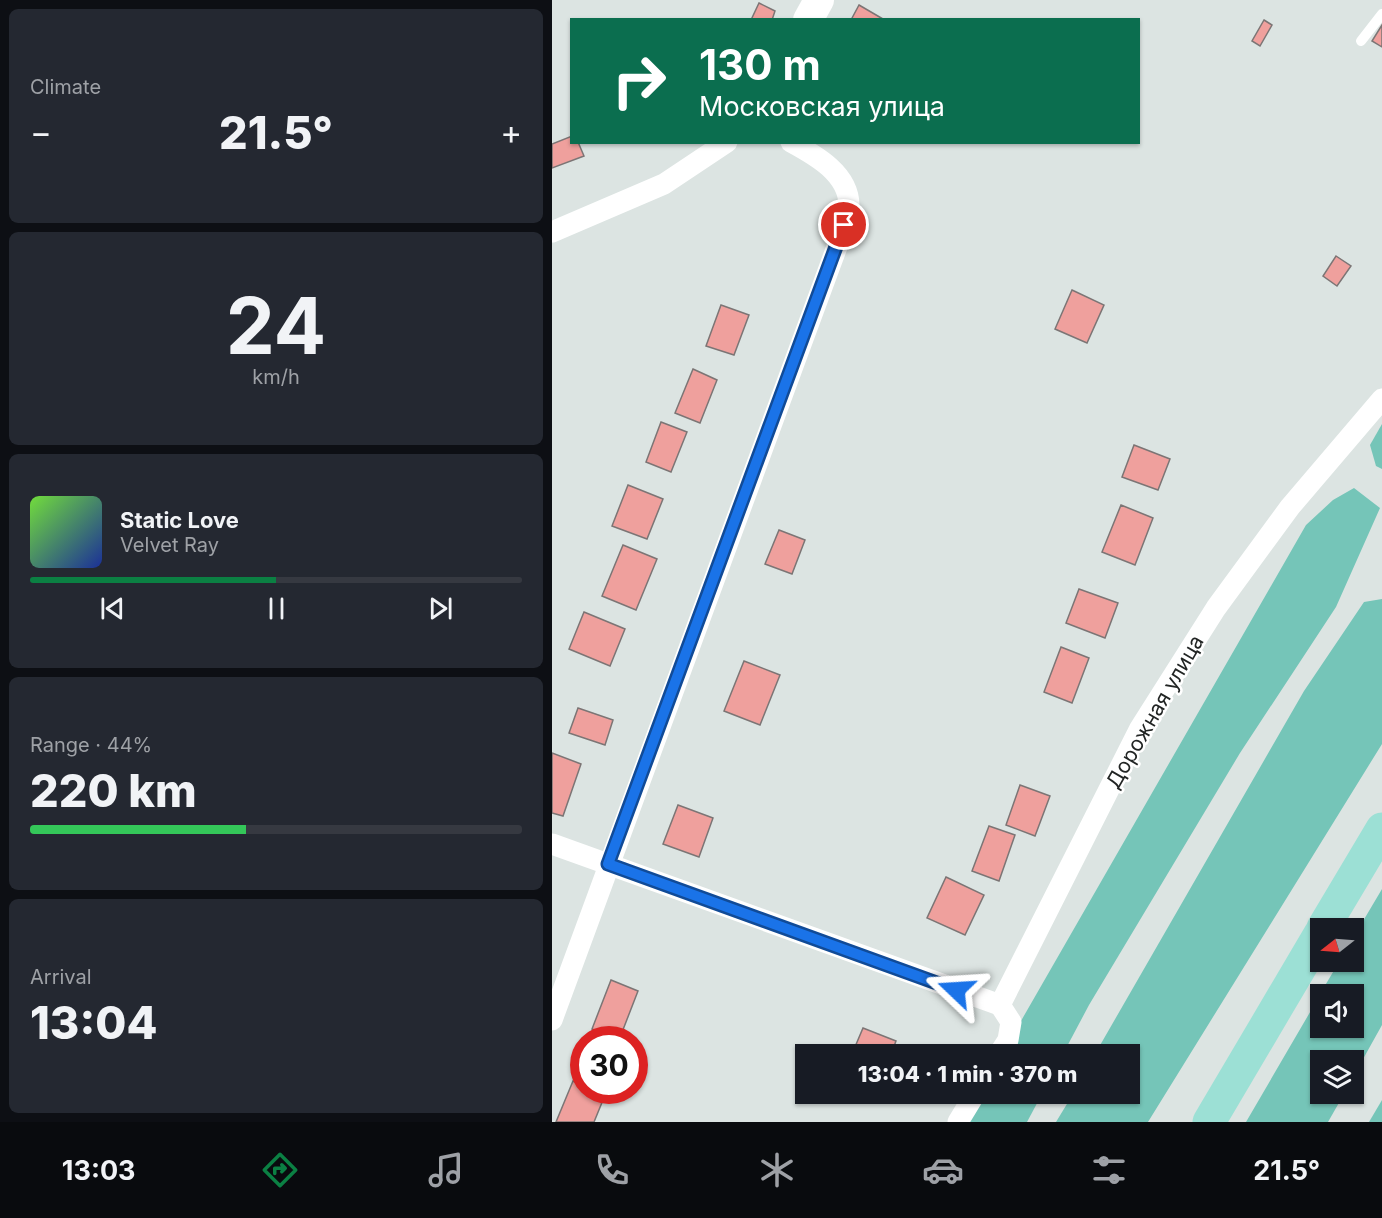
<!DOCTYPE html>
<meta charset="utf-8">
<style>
:root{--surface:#171b24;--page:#242831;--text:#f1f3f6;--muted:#9ea1a6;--line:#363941;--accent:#0b8043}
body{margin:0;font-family:Inter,sans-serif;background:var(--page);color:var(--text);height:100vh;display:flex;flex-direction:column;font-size:22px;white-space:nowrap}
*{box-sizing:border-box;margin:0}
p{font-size:20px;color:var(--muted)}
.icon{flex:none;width:33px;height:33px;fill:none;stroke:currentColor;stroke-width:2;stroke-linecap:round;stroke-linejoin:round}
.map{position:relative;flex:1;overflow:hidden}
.drawer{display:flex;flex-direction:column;gap:9px;padding:9px;background:#0d0f14;width:552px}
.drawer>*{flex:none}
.banner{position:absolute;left:18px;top:18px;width:570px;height:126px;border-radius:0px;box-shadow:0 2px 4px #0004;background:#0b6e4f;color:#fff;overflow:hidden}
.needle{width:39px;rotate:253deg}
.fabs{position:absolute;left:758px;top:918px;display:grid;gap:12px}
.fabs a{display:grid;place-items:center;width:54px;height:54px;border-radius:0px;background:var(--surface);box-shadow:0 2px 4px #0004;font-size:30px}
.speed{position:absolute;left:18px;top:1026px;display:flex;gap:12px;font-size:30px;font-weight:700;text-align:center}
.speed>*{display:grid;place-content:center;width:78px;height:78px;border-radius:50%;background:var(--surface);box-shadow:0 2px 4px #0004;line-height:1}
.speed .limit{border:9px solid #d22;background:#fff;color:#111}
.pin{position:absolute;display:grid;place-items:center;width:51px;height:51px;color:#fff;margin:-26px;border:3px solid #fff;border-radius:50%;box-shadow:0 2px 6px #0007}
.me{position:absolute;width:66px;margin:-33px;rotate:290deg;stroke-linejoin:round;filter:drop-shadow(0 0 4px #0008)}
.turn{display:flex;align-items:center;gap:21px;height:126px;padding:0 30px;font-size:27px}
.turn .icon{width:78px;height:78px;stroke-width:2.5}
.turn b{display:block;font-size:42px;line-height:51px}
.big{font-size:45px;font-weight:800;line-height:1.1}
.drawer .widget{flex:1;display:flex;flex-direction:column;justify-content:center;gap:9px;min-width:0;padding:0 21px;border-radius:9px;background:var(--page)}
.drawer .dial{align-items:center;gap:0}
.dial b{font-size:78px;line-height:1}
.song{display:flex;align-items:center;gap:18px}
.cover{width:72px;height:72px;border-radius:9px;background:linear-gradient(135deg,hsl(100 70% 55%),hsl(230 70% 35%))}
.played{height:6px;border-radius:3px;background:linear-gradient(90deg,var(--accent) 50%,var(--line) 50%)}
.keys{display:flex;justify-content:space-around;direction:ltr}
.heat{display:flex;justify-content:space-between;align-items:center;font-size:33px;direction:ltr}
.charge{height:9px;border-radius:4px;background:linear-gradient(90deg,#34c759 44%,var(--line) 0)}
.trip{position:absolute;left:243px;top:1044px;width:345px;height:60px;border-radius:0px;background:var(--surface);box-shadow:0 2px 4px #0004;font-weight:800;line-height:60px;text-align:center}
.dock{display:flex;height:96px;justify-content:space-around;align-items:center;background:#090b0e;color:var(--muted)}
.dock .icon{width:42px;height:42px}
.dock .current{color:var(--accent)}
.dock b{font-size:27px;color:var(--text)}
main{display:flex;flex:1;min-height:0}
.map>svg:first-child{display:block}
.green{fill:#75c5b8}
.building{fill:#efa09d;stroke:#7c7575;stroke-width:1.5}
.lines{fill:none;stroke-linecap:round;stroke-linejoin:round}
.lane{stroke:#fff;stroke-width:10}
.street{stroke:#fff;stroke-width:21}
.secondary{stroke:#fff;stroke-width:30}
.primary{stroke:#9ce0d5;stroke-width:33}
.route-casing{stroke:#114b97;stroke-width:15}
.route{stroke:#1a73e8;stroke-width:10}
.labels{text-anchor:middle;stroke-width:5;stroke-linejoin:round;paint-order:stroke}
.street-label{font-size:21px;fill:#222524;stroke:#fff}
</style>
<main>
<section class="drawer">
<div class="widget"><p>Climate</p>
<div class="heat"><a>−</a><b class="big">21.5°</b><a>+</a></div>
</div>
<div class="widget dial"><b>24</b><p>km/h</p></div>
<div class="widget">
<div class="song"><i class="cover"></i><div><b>Static Love</b><p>Velvet Ray</p></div></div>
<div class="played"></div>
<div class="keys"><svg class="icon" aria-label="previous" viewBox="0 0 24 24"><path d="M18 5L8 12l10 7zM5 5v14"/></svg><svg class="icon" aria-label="pause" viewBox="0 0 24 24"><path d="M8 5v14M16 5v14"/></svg><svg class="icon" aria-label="next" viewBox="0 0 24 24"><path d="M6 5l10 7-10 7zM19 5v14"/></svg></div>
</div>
<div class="widget"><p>Range · 44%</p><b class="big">220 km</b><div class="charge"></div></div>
<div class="widget"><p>Arrival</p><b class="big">13:04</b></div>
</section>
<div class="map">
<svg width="830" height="1122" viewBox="0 0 830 1122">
<rect width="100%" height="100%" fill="#dce4e2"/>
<g class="green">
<polygon points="830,424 830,469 824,466 818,445"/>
<polygon points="802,488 828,508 784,607 688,753 537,1005 511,1054 450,1054 754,525 781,500"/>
<polygon points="830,599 830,744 596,1122 504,1122 521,1094 578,1094 578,1054 543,1054 752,691 812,602"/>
<polygon points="830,889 830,1025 801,1077 801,1060 768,1060 768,1094 792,1094 776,1122 694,1122 768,995 768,1028 801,1028 801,994 768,994 787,962 801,962 801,938"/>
<polygon points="428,1094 490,1094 475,1122 411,1122"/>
<polygon points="830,1100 830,1122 817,1122"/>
</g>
<g class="building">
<polygon points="207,3 223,11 220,20 199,20"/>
<polygon points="307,5 331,19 331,20 299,20"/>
<polygon points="712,20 720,25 708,46 700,41"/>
<polygon points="830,25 830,47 820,41"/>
<polygon points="20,136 20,142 26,142 32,156 0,168 0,144"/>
<polygon points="784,256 799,266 785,286 771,276"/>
<polygon points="520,290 552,305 535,343 503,329"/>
<polygon points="169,305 197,315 182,355 154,346"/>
<polygon points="141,369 165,380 148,423 123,413"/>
<polygon points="109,422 135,432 119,472 94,462"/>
<polygon points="582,445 618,459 606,490 570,477"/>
<polygon points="76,485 111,499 95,539 60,526"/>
<polygon points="569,505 601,518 583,565 550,552"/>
<polygon points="227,530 253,540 240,574 213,564"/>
<polygon points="71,545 105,559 84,610 50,596"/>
<polygon points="527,589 566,603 553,638 514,623"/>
<polygon points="32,612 73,629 58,666 17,649"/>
<polygon points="509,647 537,658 520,703 492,692"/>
<polygon points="192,661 228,675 208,725 172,711"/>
<polygon points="26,708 61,720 53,745 17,733"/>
<polygon points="0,753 29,764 11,816 0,813"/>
<polygon points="468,785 498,796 483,836 454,825"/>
<polygon points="126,805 161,818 147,857 111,844"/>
<polygon points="437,826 463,835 447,881 420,871"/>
<polygon points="394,877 432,895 413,935 375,918"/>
<polygon points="59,980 86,991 67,1040 40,1029"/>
<polygon points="311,1028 344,1041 339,1054 300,1054"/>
<polygon points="21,1081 32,1086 32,1090 43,1090 53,1095 42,1122 4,1122"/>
</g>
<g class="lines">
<polyline class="lane" points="809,41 830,14"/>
<g class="street">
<polyline points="0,232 112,184 175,142"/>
<polyline points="0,844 448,1005"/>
<path d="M0,1020L286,244C290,233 297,218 297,207C298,174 263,155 239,142"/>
<polyline points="447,1054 456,1040 459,1022 448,1005 588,728 664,608 738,507 830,399"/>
<polyline points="406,1122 423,1094"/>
</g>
<polyline class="secondary" points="256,20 267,0"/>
<g class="primary">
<polyline points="771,928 830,829"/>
<polyline points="657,1122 768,934"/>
</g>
</g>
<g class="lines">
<defs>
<polyline id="route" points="292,225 56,864 404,990"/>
</defs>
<use href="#route" class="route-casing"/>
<use href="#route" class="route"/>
</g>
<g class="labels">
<g class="street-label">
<text transform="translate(603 712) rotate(-60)" y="7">Дорожная улица</text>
</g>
</g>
</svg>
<div class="fabs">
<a><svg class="needle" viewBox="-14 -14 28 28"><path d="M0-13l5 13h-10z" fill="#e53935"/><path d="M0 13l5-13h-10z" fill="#9ea1a6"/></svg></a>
<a><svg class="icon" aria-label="sound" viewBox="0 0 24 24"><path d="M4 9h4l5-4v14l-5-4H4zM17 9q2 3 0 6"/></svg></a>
<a><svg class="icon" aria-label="layers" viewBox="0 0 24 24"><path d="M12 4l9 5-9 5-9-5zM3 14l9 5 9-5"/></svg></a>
</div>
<div class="speed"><div class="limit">30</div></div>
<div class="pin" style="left:292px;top:225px;background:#d93025"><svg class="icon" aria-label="arrive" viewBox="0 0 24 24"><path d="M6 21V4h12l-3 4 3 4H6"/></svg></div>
<svg class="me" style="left:404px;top:990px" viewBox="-20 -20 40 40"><path d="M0-17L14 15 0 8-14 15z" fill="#1a73e8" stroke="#fff" stroke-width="4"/></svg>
<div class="trip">13:04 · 1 min · 370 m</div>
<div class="banner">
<div class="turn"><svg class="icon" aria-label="right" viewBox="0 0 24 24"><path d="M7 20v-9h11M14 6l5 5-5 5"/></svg><div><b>130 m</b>Московская улица</div></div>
</div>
</div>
</main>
<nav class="dock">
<b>13:03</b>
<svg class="icon current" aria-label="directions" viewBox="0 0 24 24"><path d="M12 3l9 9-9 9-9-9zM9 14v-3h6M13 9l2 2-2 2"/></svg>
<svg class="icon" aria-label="music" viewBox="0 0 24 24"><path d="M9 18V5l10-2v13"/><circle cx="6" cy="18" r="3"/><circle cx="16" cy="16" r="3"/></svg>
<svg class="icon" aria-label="phone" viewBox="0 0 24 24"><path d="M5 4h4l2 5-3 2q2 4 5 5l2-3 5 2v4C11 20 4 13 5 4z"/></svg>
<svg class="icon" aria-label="climate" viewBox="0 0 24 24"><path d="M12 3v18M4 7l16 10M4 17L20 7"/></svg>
<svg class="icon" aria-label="car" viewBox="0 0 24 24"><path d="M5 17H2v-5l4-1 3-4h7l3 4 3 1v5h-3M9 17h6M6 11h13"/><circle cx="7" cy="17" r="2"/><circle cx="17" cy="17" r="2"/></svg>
<svg class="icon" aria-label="filters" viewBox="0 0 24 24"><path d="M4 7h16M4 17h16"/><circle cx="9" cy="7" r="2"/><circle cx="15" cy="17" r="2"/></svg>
<b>21.5°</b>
</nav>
